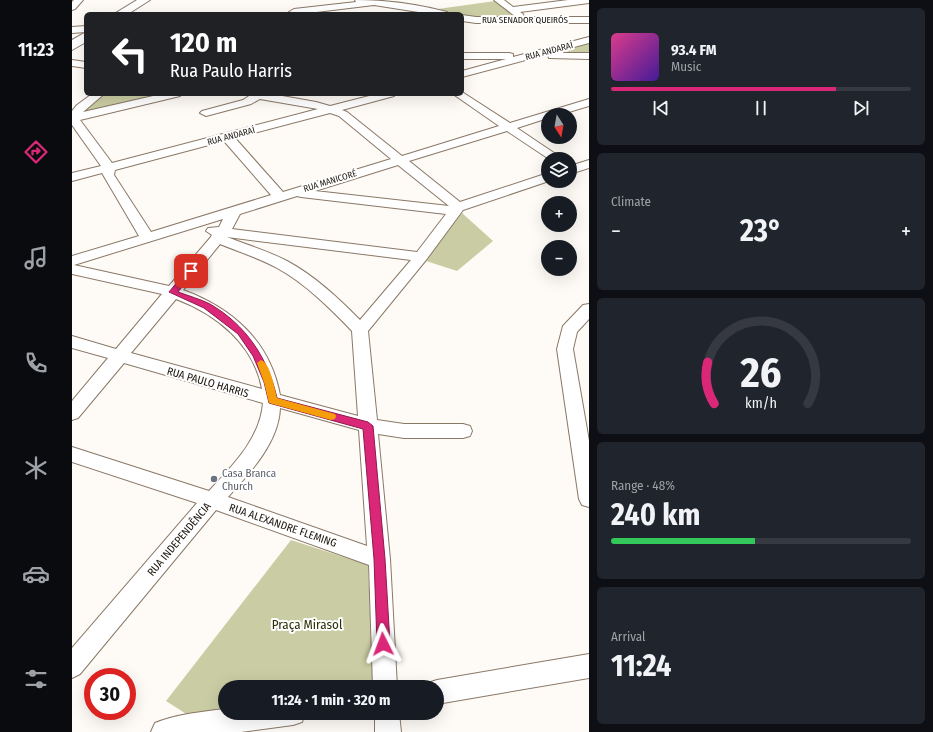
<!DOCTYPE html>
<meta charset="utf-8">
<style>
:root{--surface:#171b24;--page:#20242c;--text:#f1f3f6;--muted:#9ea1a6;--line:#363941;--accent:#db2777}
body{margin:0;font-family:"Fira Sans Condensed",sans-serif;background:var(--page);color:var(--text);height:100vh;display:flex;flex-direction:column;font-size:15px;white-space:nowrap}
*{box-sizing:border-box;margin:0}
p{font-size:13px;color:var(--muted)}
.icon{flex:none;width:22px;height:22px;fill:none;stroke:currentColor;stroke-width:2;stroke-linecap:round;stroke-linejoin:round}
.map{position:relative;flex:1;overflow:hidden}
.details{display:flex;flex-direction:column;gap:8px;padding:8px;background:#0d0f14;width:344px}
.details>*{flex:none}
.top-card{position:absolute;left:12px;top:12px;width:380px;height:84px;border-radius:6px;box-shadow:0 4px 16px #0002;background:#202124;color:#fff;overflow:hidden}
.needle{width:26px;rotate:169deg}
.fabs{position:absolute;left:469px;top:108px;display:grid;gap:8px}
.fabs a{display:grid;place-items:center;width:36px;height:36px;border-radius:50%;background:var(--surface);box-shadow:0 4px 16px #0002;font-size:20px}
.speed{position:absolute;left:12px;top:668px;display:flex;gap:8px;font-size:20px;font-weight:700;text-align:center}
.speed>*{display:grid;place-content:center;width:52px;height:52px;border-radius:50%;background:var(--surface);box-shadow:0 4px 16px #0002;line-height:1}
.speed .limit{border:6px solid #d22;background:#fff;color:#111}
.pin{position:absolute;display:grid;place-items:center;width:34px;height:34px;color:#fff;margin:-17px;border-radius:8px;box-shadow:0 2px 6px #0006}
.me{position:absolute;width:44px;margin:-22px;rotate:357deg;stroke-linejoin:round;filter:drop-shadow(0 0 3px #0008)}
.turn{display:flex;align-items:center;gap:14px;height:84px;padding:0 20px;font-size:18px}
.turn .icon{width:52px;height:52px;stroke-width:2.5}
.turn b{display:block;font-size:28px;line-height:34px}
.big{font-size:30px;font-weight:700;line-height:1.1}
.details .card{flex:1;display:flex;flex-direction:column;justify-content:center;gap:6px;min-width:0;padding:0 14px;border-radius:6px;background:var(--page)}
.details .dial{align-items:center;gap:0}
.dial svg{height:104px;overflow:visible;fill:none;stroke:var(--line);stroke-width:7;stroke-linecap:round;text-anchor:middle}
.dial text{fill:var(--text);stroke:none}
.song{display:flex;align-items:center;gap:12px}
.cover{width:48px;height:48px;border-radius:6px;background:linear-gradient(135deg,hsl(330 70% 55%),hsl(260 70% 35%))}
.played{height:4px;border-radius:2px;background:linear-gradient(90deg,var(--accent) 75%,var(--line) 75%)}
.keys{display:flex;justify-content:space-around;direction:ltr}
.heat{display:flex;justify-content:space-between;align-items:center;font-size:22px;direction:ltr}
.charge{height:6px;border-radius:3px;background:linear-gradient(90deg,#34c759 48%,var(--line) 0)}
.trip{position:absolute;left:146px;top:680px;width:226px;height:40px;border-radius:20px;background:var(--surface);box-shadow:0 4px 16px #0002;font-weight:700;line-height:40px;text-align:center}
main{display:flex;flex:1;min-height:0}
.menu{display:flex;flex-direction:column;width:72px;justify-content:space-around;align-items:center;background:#090b0e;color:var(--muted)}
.menu .icon{width:28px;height:28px}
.menu .current{color:var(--accent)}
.menu b{font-size:18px;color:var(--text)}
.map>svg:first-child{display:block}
.green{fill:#cacda3}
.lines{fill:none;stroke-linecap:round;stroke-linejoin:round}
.minor-casing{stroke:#8a7867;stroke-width:2}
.major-casing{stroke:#8a7867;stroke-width:2}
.minor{fill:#fff;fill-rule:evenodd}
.major{fill:#fff;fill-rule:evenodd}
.route{fill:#db2777;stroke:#8e194d}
.slow{fill:#f59e0b}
.worship-dot{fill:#6b7280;stroke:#fff;stroke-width:1.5}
.labels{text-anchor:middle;stroke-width:4;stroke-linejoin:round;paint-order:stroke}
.far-street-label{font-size:9px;fill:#1a140d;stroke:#fff}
.street-label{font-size:11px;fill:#1a140d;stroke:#fff}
.worship-label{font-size:11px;fill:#5b616d;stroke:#fff;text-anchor:start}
.near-park-label{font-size:13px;fill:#2c2e07;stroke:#fff}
</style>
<main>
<nav class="menu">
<b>11:23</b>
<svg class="icon current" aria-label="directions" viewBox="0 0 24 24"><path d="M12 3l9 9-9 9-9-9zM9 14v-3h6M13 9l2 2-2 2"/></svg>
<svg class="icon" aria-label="music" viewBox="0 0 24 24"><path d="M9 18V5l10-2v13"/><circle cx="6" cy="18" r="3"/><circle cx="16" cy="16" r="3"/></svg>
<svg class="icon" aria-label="phone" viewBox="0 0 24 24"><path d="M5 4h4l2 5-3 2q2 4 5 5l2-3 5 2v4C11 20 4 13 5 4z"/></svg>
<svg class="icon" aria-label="climate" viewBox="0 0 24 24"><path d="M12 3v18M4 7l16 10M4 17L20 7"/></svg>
<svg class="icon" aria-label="car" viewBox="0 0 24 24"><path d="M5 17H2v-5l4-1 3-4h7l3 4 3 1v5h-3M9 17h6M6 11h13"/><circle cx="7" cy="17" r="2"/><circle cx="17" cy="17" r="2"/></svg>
<svg class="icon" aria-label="filters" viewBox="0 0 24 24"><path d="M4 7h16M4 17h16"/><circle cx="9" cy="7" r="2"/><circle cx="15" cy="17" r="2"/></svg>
</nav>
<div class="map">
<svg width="517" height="732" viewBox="0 0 517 732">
<rect width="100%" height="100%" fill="#fefaf6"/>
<g class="green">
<polygon points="423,1 447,18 392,16 390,14 383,14 366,9"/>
<polygon points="517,42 517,55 465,55"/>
<polygon points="33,94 95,94 13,112 12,109"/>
<polygon points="390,213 421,241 385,271 351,260"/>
<polygon points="219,540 296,565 301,687 153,687 153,713 119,717 94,701"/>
</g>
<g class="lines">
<defs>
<g id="minor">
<polygon points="2,0 11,0 3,9 0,10 0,2"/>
<path d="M283,0C314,0 345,4 375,12L377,14H359L302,5L228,14H219L217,12L222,9L284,2Z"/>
<polygon points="422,0 432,0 441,7 496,0 517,0 517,3 448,12 451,14 452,17 517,17 517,23 404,23 390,21 390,15 404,17 444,17"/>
<polygon points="14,26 14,32 0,33 0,27"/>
<polygon points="517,37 517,43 390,77 390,71 434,59 390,59 390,53 437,53 441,54 441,57"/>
<polygon points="481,53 517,53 517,59 477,58 476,56"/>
<polygon points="0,60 14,62 14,68 0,66"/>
<path d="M390,92L438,123L517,99V106L487,115H476V118L445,128L491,159H477L435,131L337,161L388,202L476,173L477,181L391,210L354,260L296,331L305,420L332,424H391L398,426L400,431L398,436L391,438H332L306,434L318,559L325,687H301L297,565L144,510L8,674L0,678V648L125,503L0,462V447L137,491C161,465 188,439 191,403L52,363L6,418L0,420V401L36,358L0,348V336L44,349L90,294L0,274V256L67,236L30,173L0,181V173L29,166L0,125V111L5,105L20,94H32L11,112L90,94H109L108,96L8,120L40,163L246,109L188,99L179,104L134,116L128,113L130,111L171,100L177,96L175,94H199L244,102L258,106L305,94H323L322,96L270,110L275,112L330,156L427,126L381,94H390ZM258,113L267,116L319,159L211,192L163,138ZM152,141L199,195L79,232L42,175L43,170ZM326,165L377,206L243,191ZM225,196L229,197L374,214L345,252L160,229L168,214ZM151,219L147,227L136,228L134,231L140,235L138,238L97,286L2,265ZM155,237L339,260L288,320C266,298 243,276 215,261C196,251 175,245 155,237ZM148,244C167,252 187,258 205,268C234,284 258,308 280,331L286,416L208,395C198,341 160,308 111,290ZM104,299C144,314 182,344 190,389L59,353ZM208,408L287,430L295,546L156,497C178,473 207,442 208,408Z"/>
<polygon points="517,160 517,168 498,174 498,166"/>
<polygon points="517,304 517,319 505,332 501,349 517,441 517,507 510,505 507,499 485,349 491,326 511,305"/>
<polygon points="517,654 517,678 365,704 365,687 355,687 356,683 365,680"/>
<path d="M153,709V713H233L230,722L221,725L169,732H79L83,723C105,714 129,712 153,709Z"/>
<polygon points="303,713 327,713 329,732 303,732"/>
</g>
<g id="major">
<polygon points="65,0 78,0 56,14 42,14"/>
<polygon points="14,32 14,42 0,50 0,40"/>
</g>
</defs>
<use href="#minor" class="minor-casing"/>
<use href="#major" class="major-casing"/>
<use href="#minor" class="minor"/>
<use href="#major" class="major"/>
</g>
<path class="route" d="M119,268L123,271L106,292C117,296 128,299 138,304C174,325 196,358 205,398L296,422L301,426L313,559L318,644L316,648L311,650L307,648L305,644L302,559L291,429L197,403L192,382L181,356L166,334L132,308L97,292L116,269Z"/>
<path class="slow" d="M189,360C198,362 203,390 205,398L263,414L264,416L263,419L259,420L197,403L192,382L185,363Z"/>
<circle class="worship-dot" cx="142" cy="479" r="4"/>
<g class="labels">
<g class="far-street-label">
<text x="453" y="23">RUA SENADOR QUEIRÓS</text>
<text transform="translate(477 51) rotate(-15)" y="3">RUA ANDARAÍ</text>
<text transform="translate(159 136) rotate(-15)" y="3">RUA ANDARAÍ</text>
<text transform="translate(258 181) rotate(-17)" y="3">RUA MANICORÉ</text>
</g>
<g class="street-label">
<text transform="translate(136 382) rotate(16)" y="4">RUA PAULO HARRIS</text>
<text transform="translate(211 525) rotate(19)" y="4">RUA ALEXANDRE FLEMING</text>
<text transform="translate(107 539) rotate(-50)" y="4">RUA INDEPENDÊNCIA</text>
</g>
<g class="worship-label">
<text x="150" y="477">Casa Branca<tspan x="150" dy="13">Church</tspan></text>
</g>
<g class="near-park-label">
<text x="235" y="629">Praça Mirasol</text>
</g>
</g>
</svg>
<div class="fabs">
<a><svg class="needle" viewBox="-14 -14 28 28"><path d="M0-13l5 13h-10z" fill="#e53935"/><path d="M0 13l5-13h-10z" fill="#9ea1a6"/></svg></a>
<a><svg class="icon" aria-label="layers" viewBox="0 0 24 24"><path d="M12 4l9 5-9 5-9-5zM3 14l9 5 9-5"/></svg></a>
<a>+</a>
<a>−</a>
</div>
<div class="speed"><div class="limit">30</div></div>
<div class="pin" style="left:119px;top:271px;background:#d93025"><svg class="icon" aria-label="arrive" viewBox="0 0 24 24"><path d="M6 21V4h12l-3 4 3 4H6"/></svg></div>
<svg class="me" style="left:311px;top:644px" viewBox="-20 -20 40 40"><path d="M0-17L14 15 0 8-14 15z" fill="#db2777" stroke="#fff" stroke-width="4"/></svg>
<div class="trip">11:24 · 1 min · 320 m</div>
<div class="top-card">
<div class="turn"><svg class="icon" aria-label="left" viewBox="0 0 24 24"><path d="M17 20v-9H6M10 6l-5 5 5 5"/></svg><div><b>120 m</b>Rua Paulo Harris</div></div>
</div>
</div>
<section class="details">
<div class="card">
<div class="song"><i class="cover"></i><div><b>93.4 FM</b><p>Music</p></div></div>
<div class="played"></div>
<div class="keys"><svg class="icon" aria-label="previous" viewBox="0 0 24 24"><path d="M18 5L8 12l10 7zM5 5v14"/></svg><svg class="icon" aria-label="pause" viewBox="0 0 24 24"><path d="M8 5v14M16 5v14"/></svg><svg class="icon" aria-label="next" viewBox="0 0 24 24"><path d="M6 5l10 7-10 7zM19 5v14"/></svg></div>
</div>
<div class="card"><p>Climate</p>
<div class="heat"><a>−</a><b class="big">23°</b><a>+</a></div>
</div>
<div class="card dial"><svg viewBox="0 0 100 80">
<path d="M14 69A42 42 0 1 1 86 69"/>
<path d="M14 69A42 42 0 0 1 9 37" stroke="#db2777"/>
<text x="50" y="56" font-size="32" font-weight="700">26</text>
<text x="50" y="72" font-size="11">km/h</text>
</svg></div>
<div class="card"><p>Range · 48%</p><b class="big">240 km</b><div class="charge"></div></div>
<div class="card"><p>Arrival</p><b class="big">11:24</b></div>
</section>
</main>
